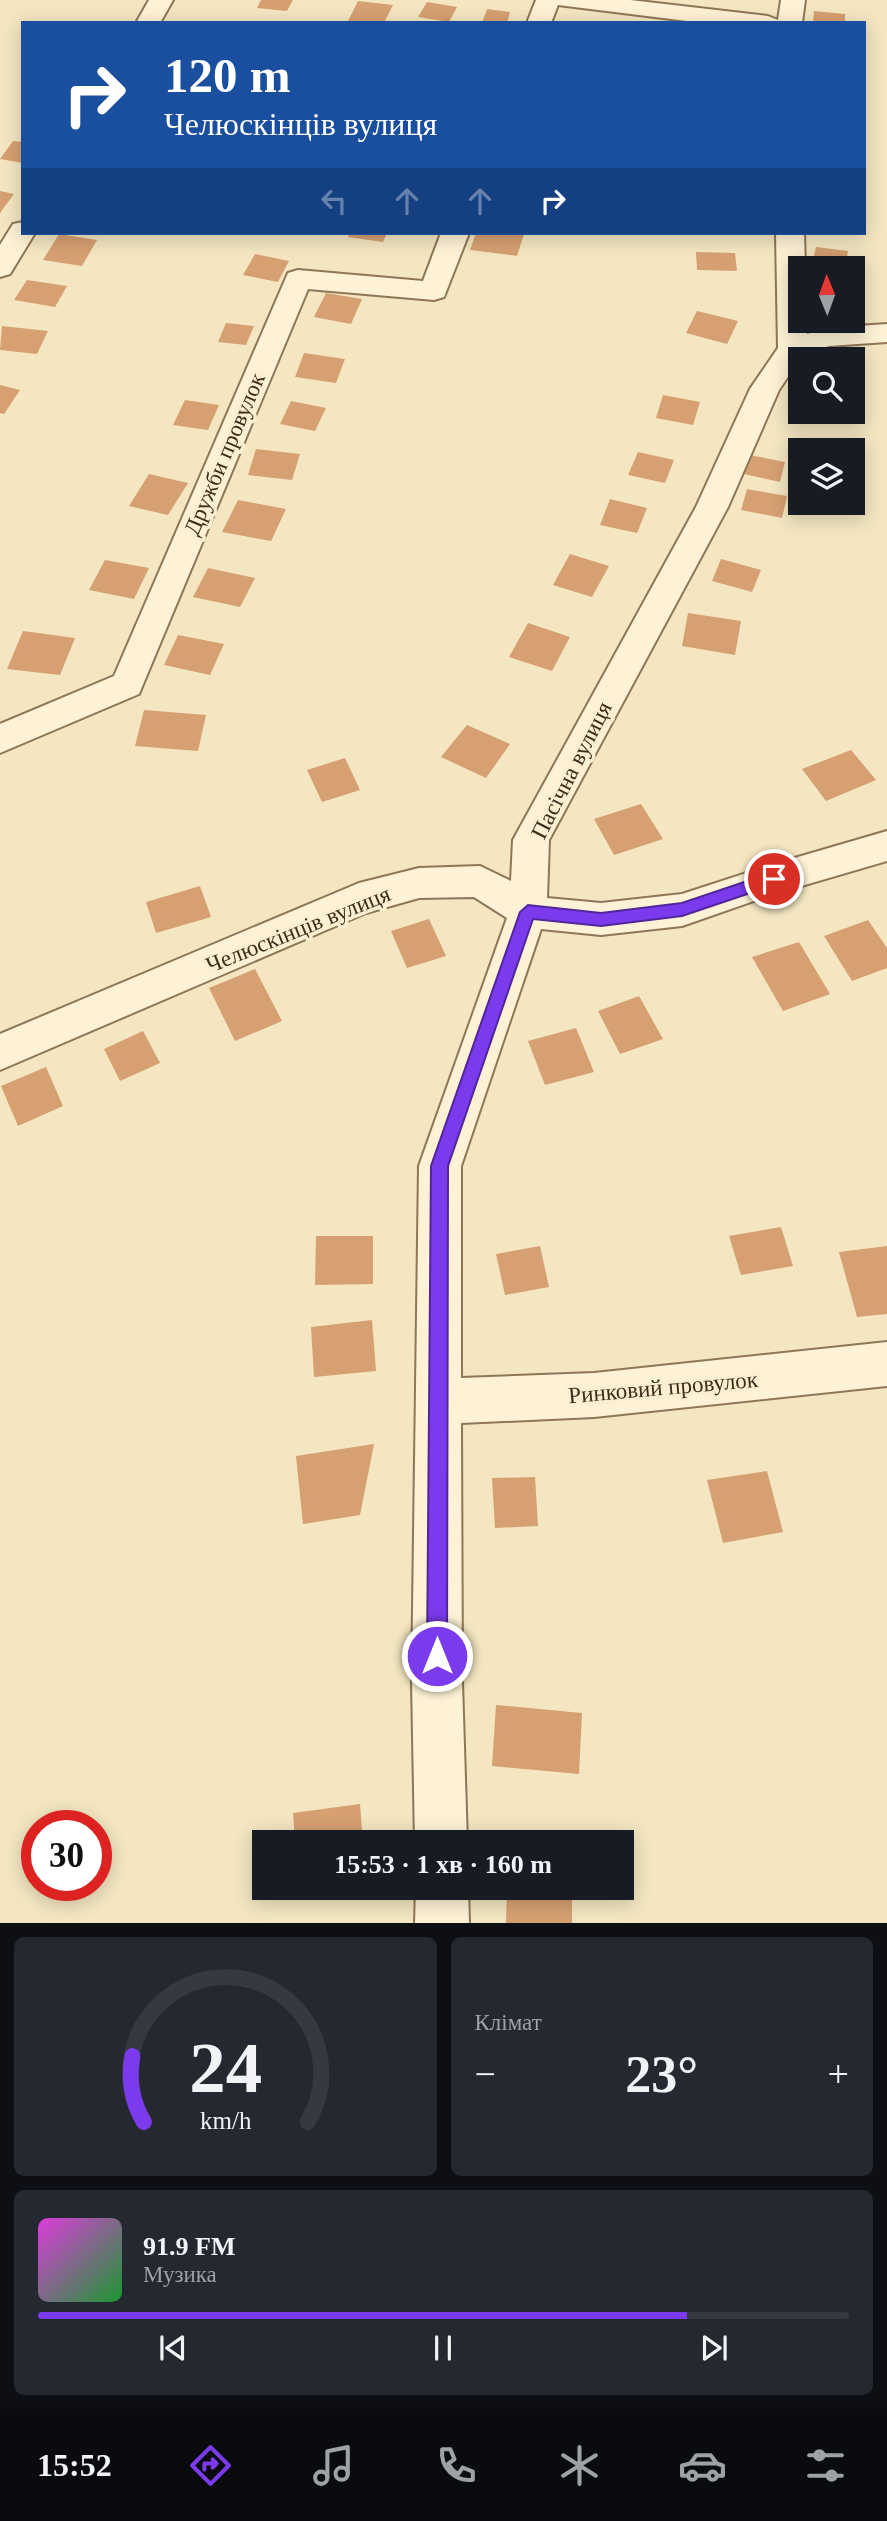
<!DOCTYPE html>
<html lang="uk">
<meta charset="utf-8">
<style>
:root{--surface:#171b24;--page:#242831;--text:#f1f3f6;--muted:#9ea1a6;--line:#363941;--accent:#7c3aed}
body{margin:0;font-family:Georgia,serif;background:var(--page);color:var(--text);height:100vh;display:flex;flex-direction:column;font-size:26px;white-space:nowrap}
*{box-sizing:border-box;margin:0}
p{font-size:23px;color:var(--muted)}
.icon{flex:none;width:38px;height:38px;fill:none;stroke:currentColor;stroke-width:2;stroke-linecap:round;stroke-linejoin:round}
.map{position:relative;height:1923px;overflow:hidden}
.panel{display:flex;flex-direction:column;gap:14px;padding:14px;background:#0d0f14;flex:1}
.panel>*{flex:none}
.top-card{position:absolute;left:21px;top:21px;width:845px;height:214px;border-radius:0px;box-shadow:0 4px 18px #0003;background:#1a4fa0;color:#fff;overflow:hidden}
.needle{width:46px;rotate:359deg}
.tools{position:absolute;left:788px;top:256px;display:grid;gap:14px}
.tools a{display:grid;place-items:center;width:77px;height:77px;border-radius:0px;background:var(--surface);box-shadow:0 4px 18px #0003;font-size:35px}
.speed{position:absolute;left:21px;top:1810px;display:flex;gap:14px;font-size:35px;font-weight:700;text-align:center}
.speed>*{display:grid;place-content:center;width:91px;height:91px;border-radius:50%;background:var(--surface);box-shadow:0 4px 18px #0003;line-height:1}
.speed .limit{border:10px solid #d22;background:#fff;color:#111}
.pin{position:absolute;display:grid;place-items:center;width:60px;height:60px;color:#fff;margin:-30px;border:4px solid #fff;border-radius:50%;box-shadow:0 2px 7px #0007}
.me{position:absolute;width:77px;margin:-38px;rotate:0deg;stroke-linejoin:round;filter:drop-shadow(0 0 5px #0008)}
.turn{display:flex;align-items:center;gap:24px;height:147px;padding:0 28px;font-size:32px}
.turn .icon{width:91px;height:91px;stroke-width:2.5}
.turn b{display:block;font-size:49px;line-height:60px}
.lanes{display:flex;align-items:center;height:66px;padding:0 28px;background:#0003;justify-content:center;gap:35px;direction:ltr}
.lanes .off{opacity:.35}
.big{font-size:52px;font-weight:600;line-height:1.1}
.panel .card{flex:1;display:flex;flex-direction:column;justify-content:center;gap:10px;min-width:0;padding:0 24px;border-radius:10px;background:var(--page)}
.panel .dial{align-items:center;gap:0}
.dial svg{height:182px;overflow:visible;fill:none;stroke:var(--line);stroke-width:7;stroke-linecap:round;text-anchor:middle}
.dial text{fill:var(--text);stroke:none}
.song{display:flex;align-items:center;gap:21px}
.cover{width:84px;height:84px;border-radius:10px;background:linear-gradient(135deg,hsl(300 70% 55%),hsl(130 70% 35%))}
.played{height:7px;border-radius:4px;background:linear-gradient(90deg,var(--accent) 80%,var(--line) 80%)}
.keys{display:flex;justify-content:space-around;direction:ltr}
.heat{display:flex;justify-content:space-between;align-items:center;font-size:38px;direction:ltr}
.panel .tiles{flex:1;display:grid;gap:14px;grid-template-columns:1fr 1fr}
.card:last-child{grid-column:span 2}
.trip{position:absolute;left:252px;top:1830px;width:382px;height:70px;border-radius:0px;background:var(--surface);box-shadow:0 4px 18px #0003;font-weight:600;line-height:70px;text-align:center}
.tab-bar{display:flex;height:112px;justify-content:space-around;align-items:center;background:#090b0e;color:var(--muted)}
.tab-bar .icon{width:49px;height:49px}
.tab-bar .selected{color:var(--accent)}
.tab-bar b{font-size:32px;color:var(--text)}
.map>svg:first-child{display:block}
.building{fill:#d6a072}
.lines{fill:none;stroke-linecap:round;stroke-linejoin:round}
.street-casing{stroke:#8f7656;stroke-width:4}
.street{fill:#fdf2d5;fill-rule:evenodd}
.route{fill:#7c3aed;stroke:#51269a;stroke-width:2}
.labels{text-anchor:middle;stroke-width:7;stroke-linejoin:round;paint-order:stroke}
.street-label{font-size:23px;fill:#3d2d1c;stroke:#f9efd1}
</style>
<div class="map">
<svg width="887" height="1923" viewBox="0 0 887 1923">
<rect width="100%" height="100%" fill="#f3e6c1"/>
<g class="building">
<polygon points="261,0 293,0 287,11 257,8"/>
<polygon points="358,1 393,5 384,23 347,23"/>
<polygon points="427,2 457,7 449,22 418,17"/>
<polygon points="487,9 510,12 507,23 482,23"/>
<polygon points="814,11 845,14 845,23 813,23"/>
<polygon points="13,141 23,142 23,163 0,159"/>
<polygon points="0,191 14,194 0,213"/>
<polygon points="350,233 387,233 383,242 348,237"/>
<polygon points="476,233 513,233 524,234 517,256 470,250"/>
<polygon points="59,234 97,240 82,266 43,260"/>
<polygon points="816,247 848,251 845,268 811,268"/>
<polygon points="696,252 735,253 737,271 697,270"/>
<polygon points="255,254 289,261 278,282 243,275"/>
<polygon points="27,280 67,286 55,307 14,300"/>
<polygon points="326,293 362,299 351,324 314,317"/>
<polygon points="697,311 738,321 727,344 686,333"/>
<polygon points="226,323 254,326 246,345 218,342"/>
<polygon points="2,326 48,331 37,354 0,350"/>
<polygon points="304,353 345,359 336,383 295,377"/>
<polygon points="0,385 20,390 4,414 0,413"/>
<polygon points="663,395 700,402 693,425 656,418"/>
<polygon points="185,400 219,405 208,430 173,425"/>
<polygon points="291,401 326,408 315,431 280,424"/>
<polygon points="256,449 300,454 292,480 248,475"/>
<polygon points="638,452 674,460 665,483 628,475"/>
<polygon points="750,455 785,462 780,482 744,474"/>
<polygon points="149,474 188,483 168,515 129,506"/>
<polygon points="747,489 787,496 782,518 741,510"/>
<polygon points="610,499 647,508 637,533 600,525"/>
<polygon points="238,500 286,509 271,541 222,532"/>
<polygon points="570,554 609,566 592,597 553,585"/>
<polygon points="721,559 761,570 752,592 712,581"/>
<polygon points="105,560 149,568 134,599 89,590"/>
<polygon points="208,568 255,578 240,607 193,597"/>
<polygon points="688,613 741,621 735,655 682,646"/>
<polygon points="528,623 570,637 552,671 509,657"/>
<polygon points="23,631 75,638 60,675 7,669"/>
<polygon points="178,635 224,644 210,675 164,665"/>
<polygon points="144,710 206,715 198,751 135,746"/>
<polygon points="467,725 510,744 486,778 441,757"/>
<polygon points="851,750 876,780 826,801 802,769"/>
<polygon points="345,758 360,790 322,802 307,770"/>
<polygon points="641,804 663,839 614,855 594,819"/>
<polygon points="200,886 211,917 156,933 146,902"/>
<polygon points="429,919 446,956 407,968 391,931"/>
<polygon points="868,920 887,948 887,968 852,981 824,936"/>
<polygon points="799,942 830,994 783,1011 752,957"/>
<polygon points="255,969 282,1021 235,1041 209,988"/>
<polygon points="639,996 663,1039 620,1054 598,1011"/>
<polygon points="576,1028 594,1072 545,1085 528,1041"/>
<polygon points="143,1031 160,1063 120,1081 104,1049"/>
<polygon points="46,1067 63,1106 18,1126 1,1086"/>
<polygon points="781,1227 793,1266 741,1275 729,1236"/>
<polygon points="316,1236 373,1236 373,1284 315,1285"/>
<polygon points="540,1246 549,1287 505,1295 496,1254"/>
<polygon points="887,1246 887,1314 857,1317 839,1252"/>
<polygon points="372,1320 376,1371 314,1377 311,1327"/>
<polygon points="374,1444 360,1515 303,1524 296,1456"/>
<polygon points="767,1471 783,1532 723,1543 707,1480"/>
<polygon points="535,1477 538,1526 495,1528 492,1478"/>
<polygon points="496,1705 582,1713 579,1774 492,1766"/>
<polygon points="360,1804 363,1843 295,1843 293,1813"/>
<polygon points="507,1888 572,1889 572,1923 506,1923"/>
</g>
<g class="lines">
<defs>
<g id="street">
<polygon points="149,0 173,0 160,23 136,23"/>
<polygon points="536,0 630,0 768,16 778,20 781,0 805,0 802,23 703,23 558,5 551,23 527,23"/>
<polygon points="23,222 23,233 35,233 10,274 0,277 0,245 13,224"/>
<polygon points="441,233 469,233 444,297 434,300 308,289 139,694 0,753 0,724 114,676 288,273 298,270 423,281"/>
<polygon points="776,233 804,233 805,268 800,268 800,320 807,320 807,334 827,328 887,324 887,342 829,346 803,355 800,359 779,390 728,507 549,840 547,898 601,903 682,894 774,864 887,831 887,861 774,894 682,926 601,935 541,929 461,1166 461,1378 594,1373 887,1342 887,1386 594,1417 461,1423 462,1682 467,1843 415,1843 412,1682 419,1166 507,918 474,897 419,898 366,913 0,1070 0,1034 359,883 419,868 480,866 511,881 513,840 696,507 750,389 778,348"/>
<polygon points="416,1888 468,1888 469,1923 415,1923"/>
</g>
</defs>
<use href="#street" class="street-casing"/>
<use href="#street" class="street"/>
</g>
<polygon class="route" points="774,872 780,874 782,879 780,883 682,916 601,926 533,919 448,1166 447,1656 444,1663 437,1666 430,1663 427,1656 431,1166 520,912 528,905 601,913 682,903"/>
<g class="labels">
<g class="street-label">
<text transform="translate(224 454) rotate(-67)" y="8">Дружби провулок</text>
<text transform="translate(571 770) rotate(-63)" y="8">Пасічна вулиця</text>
<text transform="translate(298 929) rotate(-22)" y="8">Челюскінців вулиця</text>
<text transform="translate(663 1387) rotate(-5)" y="8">Ринковий провулок</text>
</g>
</g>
</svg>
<div class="tools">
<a><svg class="needle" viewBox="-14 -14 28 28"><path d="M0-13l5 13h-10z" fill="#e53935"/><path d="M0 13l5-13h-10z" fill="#9ea1a6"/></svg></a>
<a><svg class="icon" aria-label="search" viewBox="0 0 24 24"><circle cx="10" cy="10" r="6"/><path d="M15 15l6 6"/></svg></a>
<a><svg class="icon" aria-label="layers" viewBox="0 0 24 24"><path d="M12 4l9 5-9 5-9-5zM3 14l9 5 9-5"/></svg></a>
</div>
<div class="speed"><div class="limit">30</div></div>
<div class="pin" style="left:774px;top:879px;background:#d93025"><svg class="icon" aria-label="arrive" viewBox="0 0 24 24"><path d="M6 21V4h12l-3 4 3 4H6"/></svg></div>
<svg class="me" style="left:437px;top:1656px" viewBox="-20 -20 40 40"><circle r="17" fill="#7c3aed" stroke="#fff" stroke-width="3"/><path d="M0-11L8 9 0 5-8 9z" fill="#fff"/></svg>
<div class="trip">15:53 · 1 хв · 160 m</div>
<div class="top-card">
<div class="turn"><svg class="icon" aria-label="right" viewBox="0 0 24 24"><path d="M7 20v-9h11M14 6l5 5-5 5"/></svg><div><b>120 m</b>Челюскінців вулиця</div></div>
<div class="lanes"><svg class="icon off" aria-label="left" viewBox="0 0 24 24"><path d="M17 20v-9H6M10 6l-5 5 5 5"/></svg><svg class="icon off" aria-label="ahead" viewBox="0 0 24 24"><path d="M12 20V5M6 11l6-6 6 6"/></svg><svg class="icon off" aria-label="ahead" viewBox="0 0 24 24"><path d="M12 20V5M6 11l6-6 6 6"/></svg><svg class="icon" aria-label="right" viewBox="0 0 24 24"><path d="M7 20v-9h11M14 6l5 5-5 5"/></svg></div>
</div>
</div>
<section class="panel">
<div class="tiles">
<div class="card dial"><svg viewBox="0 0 100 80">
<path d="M14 69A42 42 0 1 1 86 69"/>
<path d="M14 69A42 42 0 0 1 9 40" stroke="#7c3aed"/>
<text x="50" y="56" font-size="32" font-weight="700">24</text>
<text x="50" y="72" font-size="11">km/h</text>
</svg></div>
<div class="card"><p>Клімат</p>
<div class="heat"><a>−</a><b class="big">23°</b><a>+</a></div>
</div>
<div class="card">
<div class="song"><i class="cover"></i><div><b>91.9 FM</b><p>Музика</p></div></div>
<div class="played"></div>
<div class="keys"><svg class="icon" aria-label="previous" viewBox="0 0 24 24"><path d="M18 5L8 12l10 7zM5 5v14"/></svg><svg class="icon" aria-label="pause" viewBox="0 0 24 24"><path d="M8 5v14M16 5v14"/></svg><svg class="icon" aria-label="next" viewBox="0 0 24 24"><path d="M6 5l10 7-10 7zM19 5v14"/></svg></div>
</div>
</div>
</section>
<nav class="tab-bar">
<b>15:52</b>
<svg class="icon selected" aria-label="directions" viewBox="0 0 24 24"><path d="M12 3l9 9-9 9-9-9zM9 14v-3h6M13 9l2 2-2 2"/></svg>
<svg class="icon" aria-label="music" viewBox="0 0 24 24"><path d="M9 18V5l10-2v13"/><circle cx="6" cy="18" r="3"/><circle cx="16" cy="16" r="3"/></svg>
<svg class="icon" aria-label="phone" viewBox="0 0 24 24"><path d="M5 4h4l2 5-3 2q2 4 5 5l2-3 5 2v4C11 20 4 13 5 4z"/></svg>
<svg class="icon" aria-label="climate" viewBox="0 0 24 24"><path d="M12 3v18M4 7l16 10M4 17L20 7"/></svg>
<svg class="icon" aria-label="car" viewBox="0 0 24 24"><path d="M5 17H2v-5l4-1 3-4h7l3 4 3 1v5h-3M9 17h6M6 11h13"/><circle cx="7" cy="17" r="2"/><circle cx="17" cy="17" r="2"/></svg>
<svg class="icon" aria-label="filters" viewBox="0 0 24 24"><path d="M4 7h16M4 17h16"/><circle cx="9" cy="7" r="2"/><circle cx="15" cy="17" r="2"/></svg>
</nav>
